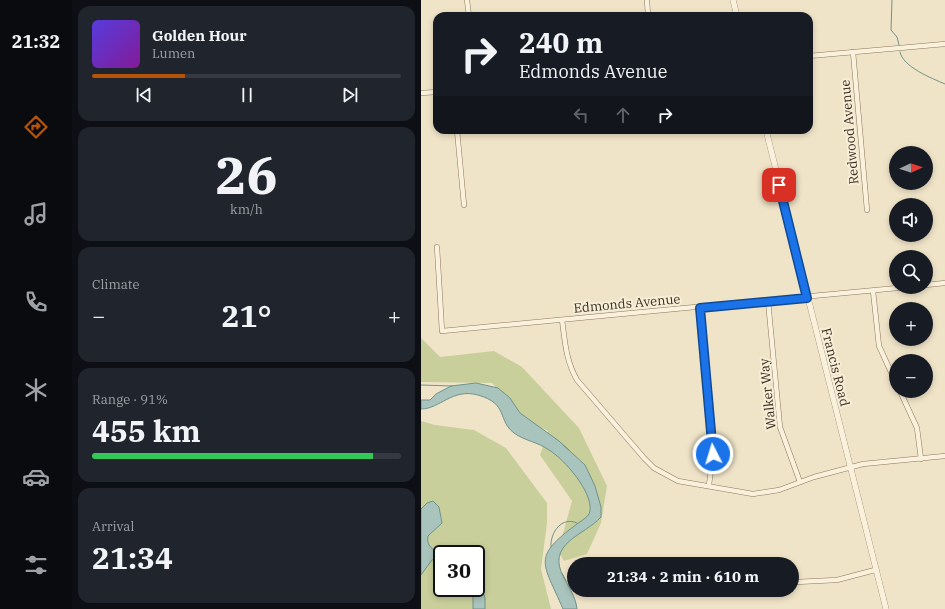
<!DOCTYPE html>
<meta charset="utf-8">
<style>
:root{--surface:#171b24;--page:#20242c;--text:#f1f3f6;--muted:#9ea1a6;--line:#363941;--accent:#b45309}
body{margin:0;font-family:"IBM Plex Serif",serif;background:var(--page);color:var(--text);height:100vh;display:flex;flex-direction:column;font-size:15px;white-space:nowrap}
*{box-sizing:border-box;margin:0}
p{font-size:13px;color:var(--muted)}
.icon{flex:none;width:22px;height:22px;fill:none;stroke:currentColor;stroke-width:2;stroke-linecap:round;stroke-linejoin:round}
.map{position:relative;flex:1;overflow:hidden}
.details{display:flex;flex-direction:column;gap:6px;padding:6px;background:#0d0f14;width:349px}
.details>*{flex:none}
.top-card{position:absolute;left:12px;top:12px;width:380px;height:122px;border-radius:12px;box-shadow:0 2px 6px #0003;background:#171b24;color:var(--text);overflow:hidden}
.needle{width:26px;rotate:86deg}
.controls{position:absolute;left:468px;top:146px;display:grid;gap:8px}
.controls a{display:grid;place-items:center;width:44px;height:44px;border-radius:50%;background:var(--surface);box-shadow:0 2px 6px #0003;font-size:20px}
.speed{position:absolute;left:12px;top:545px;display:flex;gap:8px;font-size:20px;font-weight:700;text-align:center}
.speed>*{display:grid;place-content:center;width:52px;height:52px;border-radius:50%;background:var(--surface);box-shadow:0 2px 6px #0003;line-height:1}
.speed .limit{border:2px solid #111;border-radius:6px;background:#fff;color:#111}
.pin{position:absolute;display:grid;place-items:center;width:34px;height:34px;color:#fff;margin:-17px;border-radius:8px;box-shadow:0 2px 6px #0006}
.me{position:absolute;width:44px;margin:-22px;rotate:355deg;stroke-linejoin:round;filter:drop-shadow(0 0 3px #0008)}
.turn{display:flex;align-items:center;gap:14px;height:84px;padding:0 20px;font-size:18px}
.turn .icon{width:52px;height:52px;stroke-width:2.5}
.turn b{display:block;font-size:28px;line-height:34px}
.lanes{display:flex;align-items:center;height:38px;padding:0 20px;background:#0003;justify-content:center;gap:20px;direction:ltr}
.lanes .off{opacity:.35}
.big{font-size:30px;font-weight:700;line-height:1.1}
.details .widget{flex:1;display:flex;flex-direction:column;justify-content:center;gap:6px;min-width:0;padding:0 14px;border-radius:12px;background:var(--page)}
.details .dial{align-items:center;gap:0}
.dial b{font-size:52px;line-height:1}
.song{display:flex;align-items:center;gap:12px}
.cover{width:48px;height:48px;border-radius:6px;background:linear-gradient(135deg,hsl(250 70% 55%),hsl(290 70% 35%))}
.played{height:4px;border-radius:2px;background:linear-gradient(90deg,var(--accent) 30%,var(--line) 30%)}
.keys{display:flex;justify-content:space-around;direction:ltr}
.heat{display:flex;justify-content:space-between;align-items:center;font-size:22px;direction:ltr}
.charge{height:6px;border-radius:3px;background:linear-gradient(90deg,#34c759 91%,var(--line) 0)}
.trip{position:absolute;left:146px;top:557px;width:232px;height:40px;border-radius:20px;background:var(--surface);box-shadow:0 2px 6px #0003;font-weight:700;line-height:40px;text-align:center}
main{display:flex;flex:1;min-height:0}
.tab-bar{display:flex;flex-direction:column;width:72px;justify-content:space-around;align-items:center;background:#090b0e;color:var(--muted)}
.tab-bar .icon{width:28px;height:28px}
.tab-bar .selected{color:var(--accent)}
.tab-bar b{font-size:18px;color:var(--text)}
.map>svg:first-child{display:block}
.green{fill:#c9cf9b;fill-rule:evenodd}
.water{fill:#a9c4bc;stroke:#6f938a}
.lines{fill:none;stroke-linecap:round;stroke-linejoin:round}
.stream{stroke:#6f938a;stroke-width:1}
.minor-casing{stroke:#8d765c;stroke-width:5.5}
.tertiary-casing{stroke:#8d765c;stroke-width:6}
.minor{stroke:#faf1dc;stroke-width:4.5}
.tertiary{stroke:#faf1dc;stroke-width:5.5}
.route-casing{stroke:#114b97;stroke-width:10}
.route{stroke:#1a73e8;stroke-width:7}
.labels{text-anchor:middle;stroke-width:4;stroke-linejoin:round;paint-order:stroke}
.street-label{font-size:13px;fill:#3d2e20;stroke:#f7eed8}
</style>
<main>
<nav class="tab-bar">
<b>21:32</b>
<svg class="icon selected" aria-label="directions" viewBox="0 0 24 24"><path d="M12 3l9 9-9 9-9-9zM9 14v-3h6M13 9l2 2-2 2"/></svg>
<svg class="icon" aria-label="music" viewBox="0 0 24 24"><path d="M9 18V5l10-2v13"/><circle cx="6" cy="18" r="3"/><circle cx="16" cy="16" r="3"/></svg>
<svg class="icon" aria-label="phone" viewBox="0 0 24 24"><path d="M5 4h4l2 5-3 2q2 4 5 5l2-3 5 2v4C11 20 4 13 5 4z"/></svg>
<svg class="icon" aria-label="climate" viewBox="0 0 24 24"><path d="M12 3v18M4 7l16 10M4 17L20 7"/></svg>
<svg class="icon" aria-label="car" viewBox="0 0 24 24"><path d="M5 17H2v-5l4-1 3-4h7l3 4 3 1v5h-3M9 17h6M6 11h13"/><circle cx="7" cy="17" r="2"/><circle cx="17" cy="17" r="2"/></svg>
<svg class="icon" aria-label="filters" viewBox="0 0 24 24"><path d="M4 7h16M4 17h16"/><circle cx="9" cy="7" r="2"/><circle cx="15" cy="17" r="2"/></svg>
</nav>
<section class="details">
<div class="widget">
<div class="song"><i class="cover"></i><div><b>Golden Hour</b><p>Lumen</p></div></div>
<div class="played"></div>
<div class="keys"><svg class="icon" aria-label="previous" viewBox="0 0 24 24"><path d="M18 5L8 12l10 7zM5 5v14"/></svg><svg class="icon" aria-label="pause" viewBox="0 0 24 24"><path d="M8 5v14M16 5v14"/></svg><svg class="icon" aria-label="next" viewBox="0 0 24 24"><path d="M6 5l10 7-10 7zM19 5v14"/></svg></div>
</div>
<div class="widget dial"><b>26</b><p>km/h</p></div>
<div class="widget"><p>Climate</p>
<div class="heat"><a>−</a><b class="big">21°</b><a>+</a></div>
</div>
<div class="widget"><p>Range · 91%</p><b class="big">455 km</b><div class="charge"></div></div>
<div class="widget"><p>Arrival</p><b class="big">21:34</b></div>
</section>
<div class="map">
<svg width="524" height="609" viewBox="0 0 524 609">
<rect width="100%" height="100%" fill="#f0e4c8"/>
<g class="green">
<polygon points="0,338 19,357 73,351 101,367 158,428 186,486 180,523 166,554 143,561 135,548 141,537 151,501 119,455 127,431 104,420 71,383 0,382"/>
<path d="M0,421L14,425L53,430L85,448L126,503V523L120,569L130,609H0ZM21,554H55V588H21Z"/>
</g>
<g class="water">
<path d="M55,383L77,388L89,398L99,413L138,441L164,465L174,486L180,507V517C163,536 124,543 143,578C148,587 155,598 156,609H142C122,562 110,558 156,524C161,520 168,517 169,511C172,492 143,459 128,450C117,442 104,441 93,433C76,420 88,404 57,395C31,388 19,409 0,409V400H9L15,394L30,386Z"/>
<path d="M12,501L18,507L21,523L7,536C5,546 12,550 20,554L11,560L0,575V509L6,503Z"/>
<polygon points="60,586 64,598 64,609 52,609 52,591 56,587"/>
</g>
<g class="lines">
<g class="stream">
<polyline points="471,0 470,30 476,37 478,45"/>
<path d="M479,52C482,67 510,78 524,84"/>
<polyline points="0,385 31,386"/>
<polyline points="142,445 148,450"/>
<path d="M130,547C129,532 141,516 156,523"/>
<polyline points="141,573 145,581"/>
</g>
<defs>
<g id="minor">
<polyline points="46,0 48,16"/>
<polyline points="226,0 227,16"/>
<polyline points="432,52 446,210"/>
<polyline points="388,56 524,44"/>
<polyline points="0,93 16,92"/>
<polyline points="36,130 43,205"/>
<polyline points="16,247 21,331 487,287"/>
<polyline points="505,285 524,283"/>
<polyline points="452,291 458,346 475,383"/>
<polyline points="347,301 359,427 379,482"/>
<polyline points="279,308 292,454 288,485"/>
<path d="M141,320C144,342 145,361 156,380L223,458L233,468L257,481L332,494L358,490L393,477L442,464L524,456"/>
<polyline points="479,391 496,428 500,459"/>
<polyline points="375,582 416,580 454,570"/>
</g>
<g id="tertiary">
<polyline points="312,0 316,16"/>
<polyline points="345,130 465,609"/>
</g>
</defs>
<use href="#minor" class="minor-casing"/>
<use href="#tertiary" class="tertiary-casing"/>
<use href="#minor" class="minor"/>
<use href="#tertiary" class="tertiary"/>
</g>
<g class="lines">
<defs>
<polyline id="route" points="292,454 279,308 386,298 358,185"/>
</defs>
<use href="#route" class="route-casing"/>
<use href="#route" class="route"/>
</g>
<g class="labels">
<g class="street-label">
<text transform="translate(428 132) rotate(-95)" y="5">Redwood Avenue</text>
<text transform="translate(206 303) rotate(-5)" y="5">Edmonds Avenue</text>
<text transform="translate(415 367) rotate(76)" y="5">Francis Road</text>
<text transform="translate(346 394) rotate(-96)" y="5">Walker Way</text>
</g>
</g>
</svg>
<div class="controls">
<a><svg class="needle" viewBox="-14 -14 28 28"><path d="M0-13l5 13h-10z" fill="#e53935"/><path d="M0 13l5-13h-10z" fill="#9ea1a6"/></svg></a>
<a><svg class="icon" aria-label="sound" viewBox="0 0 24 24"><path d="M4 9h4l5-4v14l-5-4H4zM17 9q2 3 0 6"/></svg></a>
<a><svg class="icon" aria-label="search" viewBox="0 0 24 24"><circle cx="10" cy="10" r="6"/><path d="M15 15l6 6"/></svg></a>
<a>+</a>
<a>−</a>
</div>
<div class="speed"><div class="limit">30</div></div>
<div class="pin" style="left:358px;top:185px;background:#d93025"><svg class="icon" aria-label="arrive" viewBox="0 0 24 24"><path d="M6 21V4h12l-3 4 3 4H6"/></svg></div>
<svg class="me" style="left:292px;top:454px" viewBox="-20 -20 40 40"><circle r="17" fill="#1a73e8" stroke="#fff" stroke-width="3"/><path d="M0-11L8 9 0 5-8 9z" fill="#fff"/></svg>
<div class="trip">21:34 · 2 min · 610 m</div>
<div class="top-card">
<div class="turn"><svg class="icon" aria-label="right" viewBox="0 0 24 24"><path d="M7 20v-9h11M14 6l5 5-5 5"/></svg><div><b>240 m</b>Edmonds Avenue</div></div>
<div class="lanes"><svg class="icon off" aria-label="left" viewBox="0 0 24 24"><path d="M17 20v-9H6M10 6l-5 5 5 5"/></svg><svg class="icon off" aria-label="ahead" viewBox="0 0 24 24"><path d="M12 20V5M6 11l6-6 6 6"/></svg><svg class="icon" aria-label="right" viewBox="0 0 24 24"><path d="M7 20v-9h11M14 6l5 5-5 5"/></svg></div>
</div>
</div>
</main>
